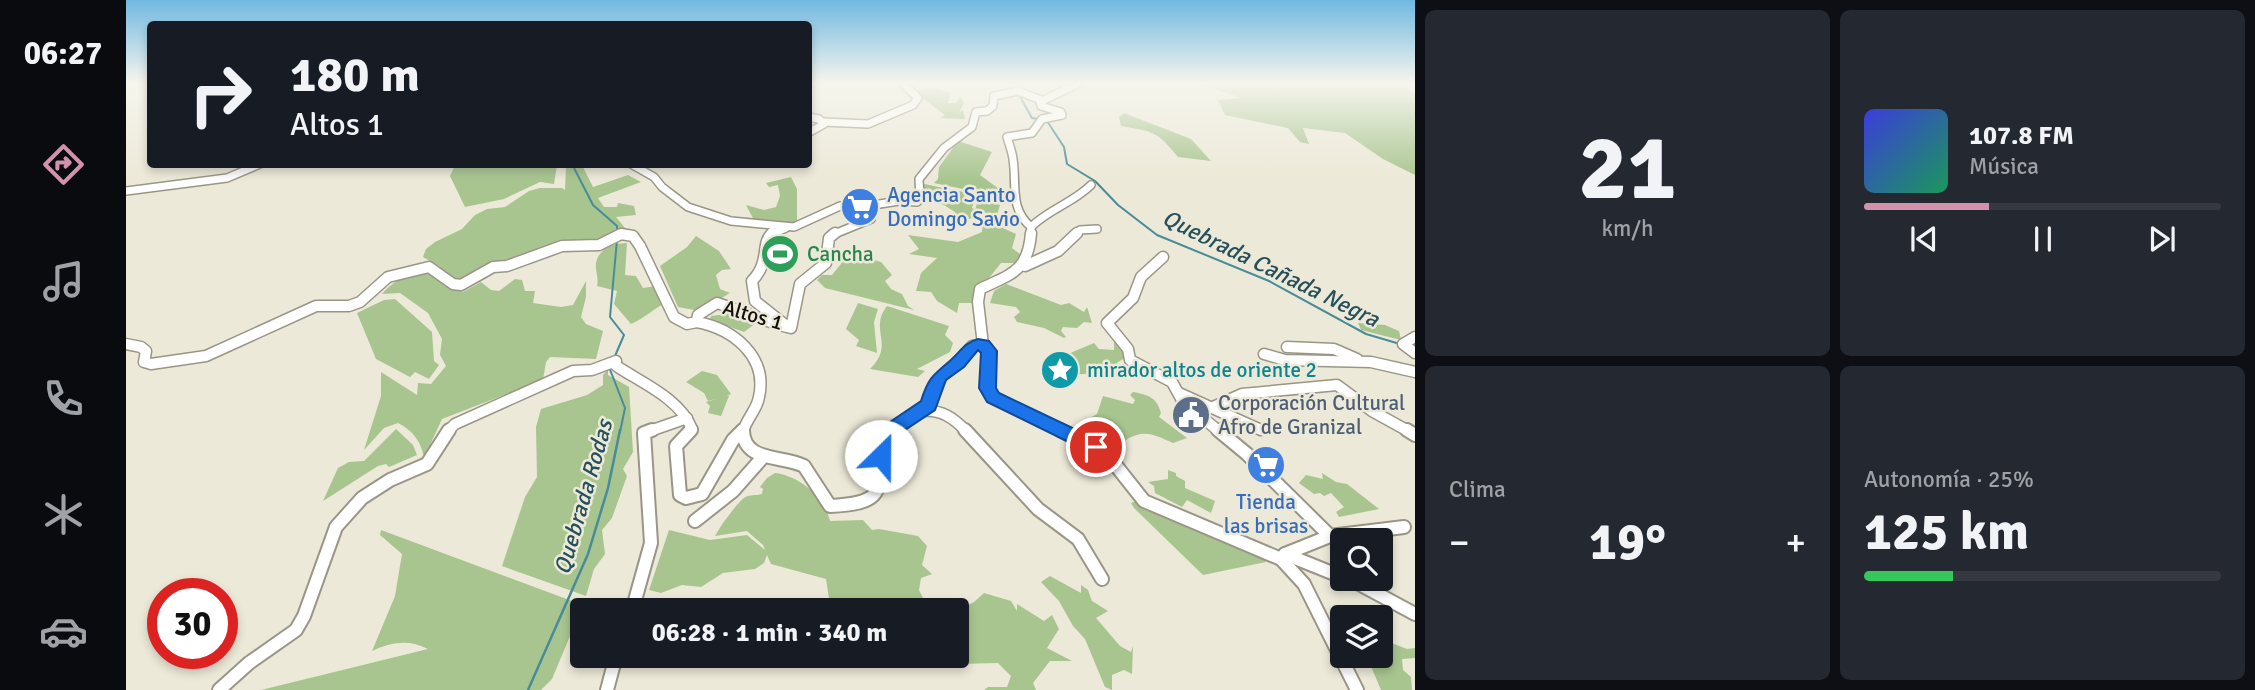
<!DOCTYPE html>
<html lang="es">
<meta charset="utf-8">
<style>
:root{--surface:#171b24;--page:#242831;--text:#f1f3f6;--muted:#9ea1a6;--line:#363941;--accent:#d292ac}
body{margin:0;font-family:Signika,sans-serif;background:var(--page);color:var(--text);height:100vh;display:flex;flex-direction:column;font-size:26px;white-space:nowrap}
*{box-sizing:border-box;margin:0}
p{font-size:23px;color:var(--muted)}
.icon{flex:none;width:38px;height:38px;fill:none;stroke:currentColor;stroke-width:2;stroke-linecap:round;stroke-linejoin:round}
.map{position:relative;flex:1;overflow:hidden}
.drawer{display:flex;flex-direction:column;gap:10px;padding:10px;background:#0d0f14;width:840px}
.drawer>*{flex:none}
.guide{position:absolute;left:21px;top:21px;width:665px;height:147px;border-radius:7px;box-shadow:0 4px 10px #0003;background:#171b24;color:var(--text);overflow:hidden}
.fabs{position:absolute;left:1204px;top:528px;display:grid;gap:14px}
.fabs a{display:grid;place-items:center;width:63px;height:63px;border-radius:7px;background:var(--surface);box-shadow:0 4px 10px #0003;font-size:35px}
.speed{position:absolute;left:21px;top:578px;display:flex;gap:14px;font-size:35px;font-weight:700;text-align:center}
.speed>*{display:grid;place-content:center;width:91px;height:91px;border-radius:50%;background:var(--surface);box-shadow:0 4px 10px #0003;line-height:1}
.speed .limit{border:10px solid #d22;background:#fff;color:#111}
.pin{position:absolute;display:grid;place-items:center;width:60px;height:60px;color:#fff;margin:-30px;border:4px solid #fff;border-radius:50%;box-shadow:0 2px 7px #0007}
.me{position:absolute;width:77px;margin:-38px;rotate:23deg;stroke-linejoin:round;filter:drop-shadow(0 0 5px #0008)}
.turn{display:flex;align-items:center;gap:24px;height:147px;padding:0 28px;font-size:32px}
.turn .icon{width:91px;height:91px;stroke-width:2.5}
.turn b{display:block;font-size:49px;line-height:60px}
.big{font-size:52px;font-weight:800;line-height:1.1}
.drawer .widget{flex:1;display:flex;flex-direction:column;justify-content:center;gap:10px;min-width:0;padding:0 24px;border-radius:10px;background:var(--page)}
.drawer .dial{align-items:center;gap:0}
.dial b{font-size:91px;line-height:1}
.song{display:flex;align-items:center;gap:21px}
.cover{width:84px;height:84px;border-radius:10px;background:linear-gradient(135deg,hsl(240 70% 55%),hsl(150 70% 35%))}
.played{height:7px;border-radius:4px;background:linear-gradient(90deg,var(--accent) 35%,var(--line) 35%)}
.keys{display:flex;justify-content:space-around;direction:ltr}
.heat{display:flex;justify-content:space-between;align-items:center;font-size:38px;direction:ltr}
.charge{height:10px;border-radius:5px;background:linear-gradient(90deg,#34c759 25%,var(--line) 0)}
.drawer .tiles{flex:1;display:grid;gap:10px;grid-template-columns:repeat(2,1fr)}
.trip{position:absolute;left:444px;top:598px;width:399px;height:70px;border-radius:7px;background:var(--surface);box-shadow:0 4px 10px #0003;font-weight:800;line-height:70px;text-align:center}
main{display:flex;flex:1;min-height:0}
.tab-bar{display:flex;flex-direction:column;width:126px;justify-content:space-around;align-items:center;background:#090b0e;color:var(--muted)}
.tab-bar .icon{width:49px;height:49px}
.tab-bar .active{color:var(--accent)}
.tab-bar b{font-size:32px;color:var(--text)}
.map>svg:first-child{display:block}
.green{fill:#a8c58f}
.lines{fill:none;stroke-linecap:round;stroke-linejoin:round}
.stream-far1{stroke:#488b99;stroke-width:2}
.stream{stroke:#488b99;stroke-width:2.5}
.minor-far2-casing{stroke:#999687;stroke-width:10}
.minor-far1-casing{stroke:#999687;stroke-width:13}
.minor-casing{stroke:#999687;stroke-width:16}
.minor-far2{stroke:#fff;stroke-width:7}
.minor-far1{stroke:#fff;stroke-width:10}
.minor{stroke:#fff;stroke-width:12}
.route{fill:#1a73e8;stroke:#114b97;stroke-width:2}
.labels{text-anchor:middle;stroke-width:5;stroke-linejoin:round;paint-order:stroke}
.shop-label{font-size:21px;fill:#366cbe;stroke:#ece9d8;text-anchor:start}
.leisure-label{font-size:21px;fill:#27864d;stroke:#ece9d8;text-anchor:start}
.street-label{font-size:21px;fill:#100f0a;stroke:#ece9d8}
.culture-label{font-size:21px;fill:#0d838f;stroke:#ece9d8;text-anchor:start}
.service-label{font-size:21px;fill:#4e5e75;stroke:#ece9d8;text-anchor:start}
.water-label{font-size:23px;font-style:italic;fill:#26505b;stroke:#ece9d8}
</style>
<main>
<nav class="tab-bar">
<b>06:27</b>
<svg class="icon active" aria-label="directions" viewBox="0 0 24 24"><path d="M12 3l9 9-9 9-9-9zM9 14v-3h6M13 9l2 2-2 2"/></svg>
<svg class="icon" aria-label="music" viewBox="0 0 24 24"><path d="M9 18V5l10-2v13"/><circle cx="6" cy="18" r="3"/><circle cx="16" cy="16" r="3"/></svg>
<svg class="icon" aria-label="phone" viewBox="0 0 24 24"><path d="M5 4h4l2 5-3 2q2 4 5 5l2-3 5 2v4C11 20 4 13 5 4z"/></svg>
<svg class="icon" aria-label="climate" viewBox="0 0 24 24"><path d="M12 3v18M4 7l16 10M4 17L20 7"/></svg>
<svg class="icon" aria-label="car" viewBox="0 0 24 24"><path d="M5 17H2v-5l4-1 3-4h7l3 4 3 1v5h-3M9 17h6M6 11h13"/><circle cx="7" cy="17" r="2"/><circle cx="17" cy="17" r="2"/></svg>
</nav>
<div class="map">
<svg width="1289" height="690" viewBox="0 0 1289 690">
<rect width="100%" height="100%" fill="#ece9d8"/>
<g class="green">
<polygon points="1073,84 1147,84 1153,91 1148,84 1279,84 1289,94 1289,175 1257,159 1219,133 1177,128 1183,144 1174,142 1162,128 1099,115 1092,100 1116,98"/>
<polygon points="804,87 825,93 822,103 830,103 834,96 838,103 833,113 837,110 839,119 814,118 819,115 787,91"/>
<path d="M998,113L1065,139L1085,161L1052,157C1031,131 1028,132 995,126L993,117Z"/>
<polygon points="832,141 866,152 854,175 873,189 861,194 808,183 812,179 813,167"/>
<polygon points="329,165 329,164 431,165 428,184 414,182 378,199 339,207 324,176"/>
<path d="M440,165H456L467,187L502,175L515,182L472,198L478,207H491L492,203L508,206L510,215L490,217L499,228C490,239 471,242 458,243L331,281L320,275L313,266L297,257L300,249L309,242L336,229L349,215L361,209L379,207L403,191L414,188H436L439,190Z"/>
<polygon points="665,177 671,189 671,223 629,222 620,205 638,210 650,207 654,196 652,185 643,187 640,183"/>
<polygon points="798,184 857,196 849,197 846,208 849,210 852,200 874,205 871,215 851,211 854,214 839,221 828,217 829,212 810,200 814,196 813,192 798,189"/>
<polygon points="857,224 868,224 890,234 886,248 898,257 893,263 875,263 863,278 851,284 846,303 833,303 831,313 811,301 805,292 790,291 795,273 811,258 783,254 793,249 782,235 832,242 856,232"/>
<polygon points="570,236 593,251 605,269 596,270 590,275 594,289 604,293 574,311 552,307 534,266 561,247"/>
<polygon points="648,239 668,242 661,269 640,266"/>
<path d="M501,243L499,275L510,276L517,288L530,286L540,303C528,308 519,318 505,324L488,304L491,291L471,286C473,278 469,271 470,263C473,248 488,243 501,243Z"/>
<polygon points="727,249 734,249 741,258 755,262 766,275 759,281 765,289 776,294 782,306 788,310 699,288 691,280 696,275 706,275"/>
<path d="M299,272L337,292L355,282L365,290L373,291L389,279L396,280L399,291H409L407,303L435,307L447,305L460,281V297L455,317L460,324L477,331L470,359L424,357L420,362L417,380L316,419L298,458C295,441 287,431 272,423L258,428L238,450L255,396V372L291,395L292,383L305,384L320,366L314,355L316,339L302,313L274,293L256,294C268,280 281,274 299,272Z"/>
<polygon points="880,284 935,305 943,303 958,312 961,307 966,323 958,322 951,328 937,327 935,331 940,337 938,338 918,328 891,322 888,317 894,312 890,307 864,303 868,291"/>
<polygon points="269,299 306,332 308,361 313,365 303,379 289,372 284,377 250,359 231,313 258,300"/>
<polygon points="732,303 752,309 748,322 751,353 730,346 733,340 720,329"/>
<path d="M761,306L823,326L819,335L827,343L824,352L791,369L799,371L792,377L744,369C770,344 742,330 761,306Z"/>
<polygon points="607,313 629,320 630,323 618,332 584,320 585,316"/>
<polygon points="1232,323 1259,325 1273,331 1275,340 1235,330"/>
<path d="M993,341L998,348L999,358L992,362L978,376C959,367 946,385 929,363L942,354L968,343L973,349L988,350V342Z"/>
<polygon points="482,369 482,375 503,387 507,452 497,469 501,476 486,518 476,530 479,554 468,569 460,596 376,566 399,497 411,477 410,427 415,409 461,395 477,385 477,375"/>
<polygon points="576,371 591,375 605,394 601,396 603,396 595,416 582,413 584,406 580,402 594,398 582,401 578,393 560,382"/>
<path d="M1007,392C1022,395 1031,397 1035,413L1033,417L1061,438L1047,443C1030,436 1019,428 1000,440L999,449L987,456L985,451L989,443L981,433L961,426L964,418L971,414L977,396L1007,404L1009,400L1004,395Z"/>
<polygon points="270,429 287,445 291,455 263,467 260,464 252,466 197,501 212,468 223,462 238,461"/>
<polygon points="1042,470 1050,473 1050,476 1059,481 1059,488 1089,501 1085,513 1061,500 1056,507 1029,493 1028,486 1022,482 1042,479"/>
<path d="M649,473C674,476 698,497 704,521L737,520L746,530L753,529L792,536L801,546L796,565L806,574L795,578L793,590L798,600L783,601L780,611H705L700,579L645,564L641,555L638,563L629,569L597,573L575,587L556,585L535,593L523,590L543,530L584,540L621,535L639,550L637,545L621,531L589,536C593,528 611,503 618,498C623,494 630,496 636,494L637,489L634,487L641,478Z"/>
<polygon points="1196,473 1210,482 1221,484 1253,509 1213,517 1210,512 1218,507 1205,493 1198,496 1194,493 1188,494 1173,483 1180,475 1197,479"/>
<polygon points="1010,501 1129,550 1140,562 1077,575 1008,508 1005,503"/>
<path d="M255,530L457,605L426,679L415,690H135L302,649C283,639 265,642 246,651L269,596L276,554L254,535Z"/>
<polygon points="924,576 955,593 955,585 962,590 966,601 982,611 970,618 994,646 1005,652 1007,646 1006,674 998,670 986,675 986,690 979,687 959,639 947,626 933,601 915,582"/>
<polygon points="858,593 885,601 891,611 891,604 918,621 926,615 933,629 921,648 946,661 924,661 907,683 910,690 858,690 862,687 881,687 885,676 872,663 830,664 826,656 831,656 831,611 848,602"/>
<polygon points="1255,639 1281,649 1289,648 1289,658 1276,659 1277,670 1285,677 1286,690 1255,690 1241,657 1255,656"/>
</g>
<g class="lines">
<g class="stream-far1">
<polyline points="892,93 906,118 912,119"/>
<polyline points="921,121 938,147 941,164 969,181 992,205 1031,235 1143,281 1240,334 1274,344"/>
<polyline points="446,164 467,205 491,226 491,231"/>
<polyline points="489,356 498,335 484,317 491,240"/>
<polyline points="483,367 499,408 494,432"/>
</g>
<polyline class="stream" points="402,690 462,554 482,488 494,430"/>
<defs>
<g id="minor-far2">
<polyline points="682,117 693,119 698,124 682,133"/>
<polyline points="697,122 742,124 787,105 792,98 777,84"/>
<polyline points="505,164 528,177 536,187 562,207 605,221 668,227 714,206 741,206 745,219 706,235"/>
<polyline points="0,191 101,178 134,164"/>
<polyline points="741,206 773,201 791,202 794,199 793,179 818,148 846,127 850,112 861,111 867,106 868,96 892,91 915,100"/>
<path d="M905,227C923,209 947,203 965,185"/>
<polyline points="493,235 501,235"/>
<polyline points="644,235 660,228"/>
<path d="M904,235L905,227C883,208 891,185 887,159C886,151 883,144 881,137L906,133L916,119L936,115L935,112L915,106L914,102L951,84"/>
<polyline points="949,235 954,230 971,229"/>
</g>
<g id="minor-far1">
<path d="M646,233C634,245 645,261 626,281L629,301L658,324"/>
<polyline points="1037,257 1015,277 1007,298 981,323 1002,349 1004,360 1046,382 1057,402 1094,432"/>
<polyline points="899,266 932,251 951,233"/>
<polyline points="1289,337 1277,344 1289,353"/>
<polyline points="0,344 15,347 20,351 18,362 25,364 80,356 190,306 223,306 234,302 262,277 303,267 327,284 335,285 367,267 381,266 436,246 473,245 495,234 507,236 514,246 548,317 561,324 571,322"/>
<path d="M857,345L852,302L854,289C885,274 902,272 905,233"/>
<polyline points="1161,347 1208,349 1231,359"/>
<polyline points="1138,354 1159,360 1245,362 1289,372"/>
<polyline points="1053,393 1135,430"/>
<polyline points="1087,407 1116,394 1211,385 1246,411 1284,432"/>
<path d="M796,411C815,409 828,418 841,432"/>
<path d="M321,432L329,424L447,371L466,370L490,361L487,363L492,367C518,384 554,399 566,429L563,432"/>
<polyline points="521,432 561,418"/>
<path d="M617,432C620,419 631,410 633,397C642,356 607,329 571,322L572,315L591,303C616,311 639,322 665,328L674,284L700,263L703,238L709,233"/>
<path d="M762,432L803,405C811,371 826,371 846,346L857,345L863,351L861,388L867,397L938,432"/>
</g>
<g id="minor">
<polyline points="565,430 550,446 554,495 560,498 576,494 607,440 616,431"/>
<path d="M617,430C617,463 658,455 678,466L704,506C767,503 750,487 755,437L765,430"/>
<polyline points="839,430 912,509 952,539 976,579"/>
<polyline points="934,430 980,453 1018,501 1155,559 1178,584 1231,690"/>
<polyline points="1092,430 1121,454 1204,536"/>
<polyline points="1281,430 1289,435"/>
<polyline points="569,521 607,491 637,457"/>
<polyline points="1159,554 1216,577"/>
<polyline points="1155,559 1159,554 1204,536 1278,527"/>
<polyline points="1224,579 1289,614"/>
<polyline points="506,611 525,543 518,433 526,430"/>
<polyline points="93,690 123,663 170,630 178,616 210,527 236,498 264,480 301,464 323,430"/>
<polyline points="481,690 490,656"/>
</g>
</defs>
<use href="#minor-far2" class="minor-far2-casing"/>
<use href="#minor-far1" class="minor-far1-casing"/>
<use href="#minor" class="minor-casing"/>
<use href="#minor-far2" class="minor-far2"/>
<use href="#minor-far1" class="minor-far1"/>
<use href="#minor" class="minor"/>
</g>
<linearGradient id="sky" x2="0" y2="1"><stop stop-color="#71b9e1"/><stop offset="0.46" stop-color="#f6f5ed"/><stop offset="1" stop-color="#f6f5ed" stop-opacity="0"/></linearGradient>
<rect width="1289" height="181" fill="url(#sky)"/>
<path class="route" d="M852,339L863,341L871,351L870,388L873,393L976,442L979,447L976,452L970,455L963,452L861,402L853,388L855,353L852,350L838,367L820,380L809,410L764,440L761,461L755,464L748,461L745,456L749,432L795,401C802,378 807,375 825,360C835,351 838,343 852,339Z"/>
<defs>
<symbol id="supermarket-disc" viewBox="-11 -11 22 22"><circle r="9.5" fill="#3f7fe0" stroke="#ece9d8"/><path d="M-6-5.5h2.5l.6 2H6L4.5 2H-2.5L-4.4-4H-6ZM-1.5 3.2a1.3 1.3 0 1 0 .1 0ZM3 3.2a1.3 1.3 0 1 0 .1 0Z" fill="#fff"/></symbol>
<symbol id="stadium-disc" viewBox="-11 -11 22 22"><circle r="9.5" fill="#2e9e5b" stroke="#ece9d8"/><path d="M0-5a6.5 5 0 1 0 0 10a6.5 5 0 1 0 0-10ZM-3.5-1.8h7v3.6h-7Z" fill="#fff"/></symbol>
<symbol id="sight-disc" viewBox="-11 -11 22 22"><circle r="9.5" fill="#0f9aa8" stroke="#ece9d8"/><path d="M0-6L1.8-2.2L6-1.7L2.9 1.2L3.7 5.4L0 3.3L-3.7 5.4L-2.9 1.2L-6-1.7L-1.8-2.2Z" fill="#fff"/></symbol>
<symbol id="civic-disc" viewBox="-11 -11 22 22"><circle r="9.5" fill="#5c6f8a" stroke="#ece9d8"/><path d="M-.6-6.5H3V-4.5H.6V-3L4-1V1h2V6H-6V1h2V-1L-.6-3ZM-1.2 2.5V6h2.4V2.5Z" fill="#fff"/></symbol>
</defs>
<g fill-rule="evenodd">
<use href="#supermarket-disc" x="712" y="185" width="44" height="44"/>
<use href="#stadium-disc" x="632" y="232" width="44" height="44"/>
<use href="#sight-disc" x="912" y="348" width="44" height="44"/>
<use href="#civic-disc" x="1043" y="393" width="44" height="44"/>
<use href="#supermarket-disc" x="1118" y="443" width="44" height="44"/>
</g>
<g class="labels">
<g class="shop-label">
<text x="761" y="202">Agencia Santo<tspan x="761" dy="24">Domingo Savio</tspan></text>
<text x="1140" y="509" text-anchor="middle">Tienda<tspan x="1140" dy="24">las brisas</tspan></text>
</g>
<g class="leisure-label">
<text x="681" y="261">Cancha</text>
</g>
<g class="street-label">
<text transform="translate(627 315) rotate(16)" y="7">Altos 1</text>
</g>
<g class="culture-label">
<text x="961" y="377">mirador altos de oriente 2</text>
</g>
<g class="service-label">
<text x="1092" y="410">Corporación Cultural<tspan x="1092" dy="24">Afro de Granizal</tspan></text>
</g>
<g class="water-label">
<text transform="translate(1145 268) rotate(26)" y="8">Quebrada Cañada Negra</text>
<text transform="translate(457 497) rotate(-74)" y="8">Quebrada Rodas</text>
</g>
</g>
</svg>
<div class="fabs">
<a><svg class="icon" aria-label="search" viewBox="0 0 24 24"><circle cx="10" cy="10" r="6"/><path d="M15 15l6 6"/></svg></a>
<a><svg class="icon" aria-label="layers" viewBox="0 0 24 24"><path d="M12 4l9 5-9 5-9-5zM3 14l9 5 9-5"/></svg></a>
</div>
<div class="speed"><div class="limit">30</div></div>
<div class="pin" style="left:970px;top:447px;background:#d93025"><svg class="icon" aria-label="arrive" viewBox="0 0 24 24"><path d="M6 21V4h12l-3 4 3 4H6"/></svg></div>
<svg class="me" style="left:755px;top:456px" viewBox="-20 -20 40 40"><circle r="19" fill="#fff"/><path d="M0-13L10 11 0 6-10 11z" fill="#1a73e8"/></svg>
<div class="trip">06:28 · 1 min · 340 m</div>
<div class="guide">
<div class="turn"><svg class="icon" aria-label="right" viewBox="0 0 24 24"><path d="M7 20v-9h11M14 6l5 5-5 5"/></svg><div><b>180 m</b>Altos 1</div></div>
</div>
</div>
<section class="drawer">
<div class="tiles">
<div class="widget dial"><b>21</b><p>km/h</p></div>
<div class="widget">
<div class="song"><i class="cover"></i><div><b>107.8 FM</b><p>Música</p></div></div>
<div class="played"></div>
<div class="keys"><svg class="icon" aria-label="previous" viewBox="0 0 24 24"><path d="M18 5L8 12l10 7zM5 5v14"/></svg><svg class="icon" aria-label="pause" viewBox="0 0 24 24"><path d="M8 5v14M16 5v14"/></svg><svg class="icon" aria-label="next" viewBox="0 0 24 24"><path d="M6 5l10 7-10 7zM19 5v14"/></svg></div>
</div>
<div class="widget"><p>Clima</p>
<div class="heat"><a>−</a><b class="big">19°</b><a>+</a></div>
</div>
<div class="widget"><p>Autonomía · 25%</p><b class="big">125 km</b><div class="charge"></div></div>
</div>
</section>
</main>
